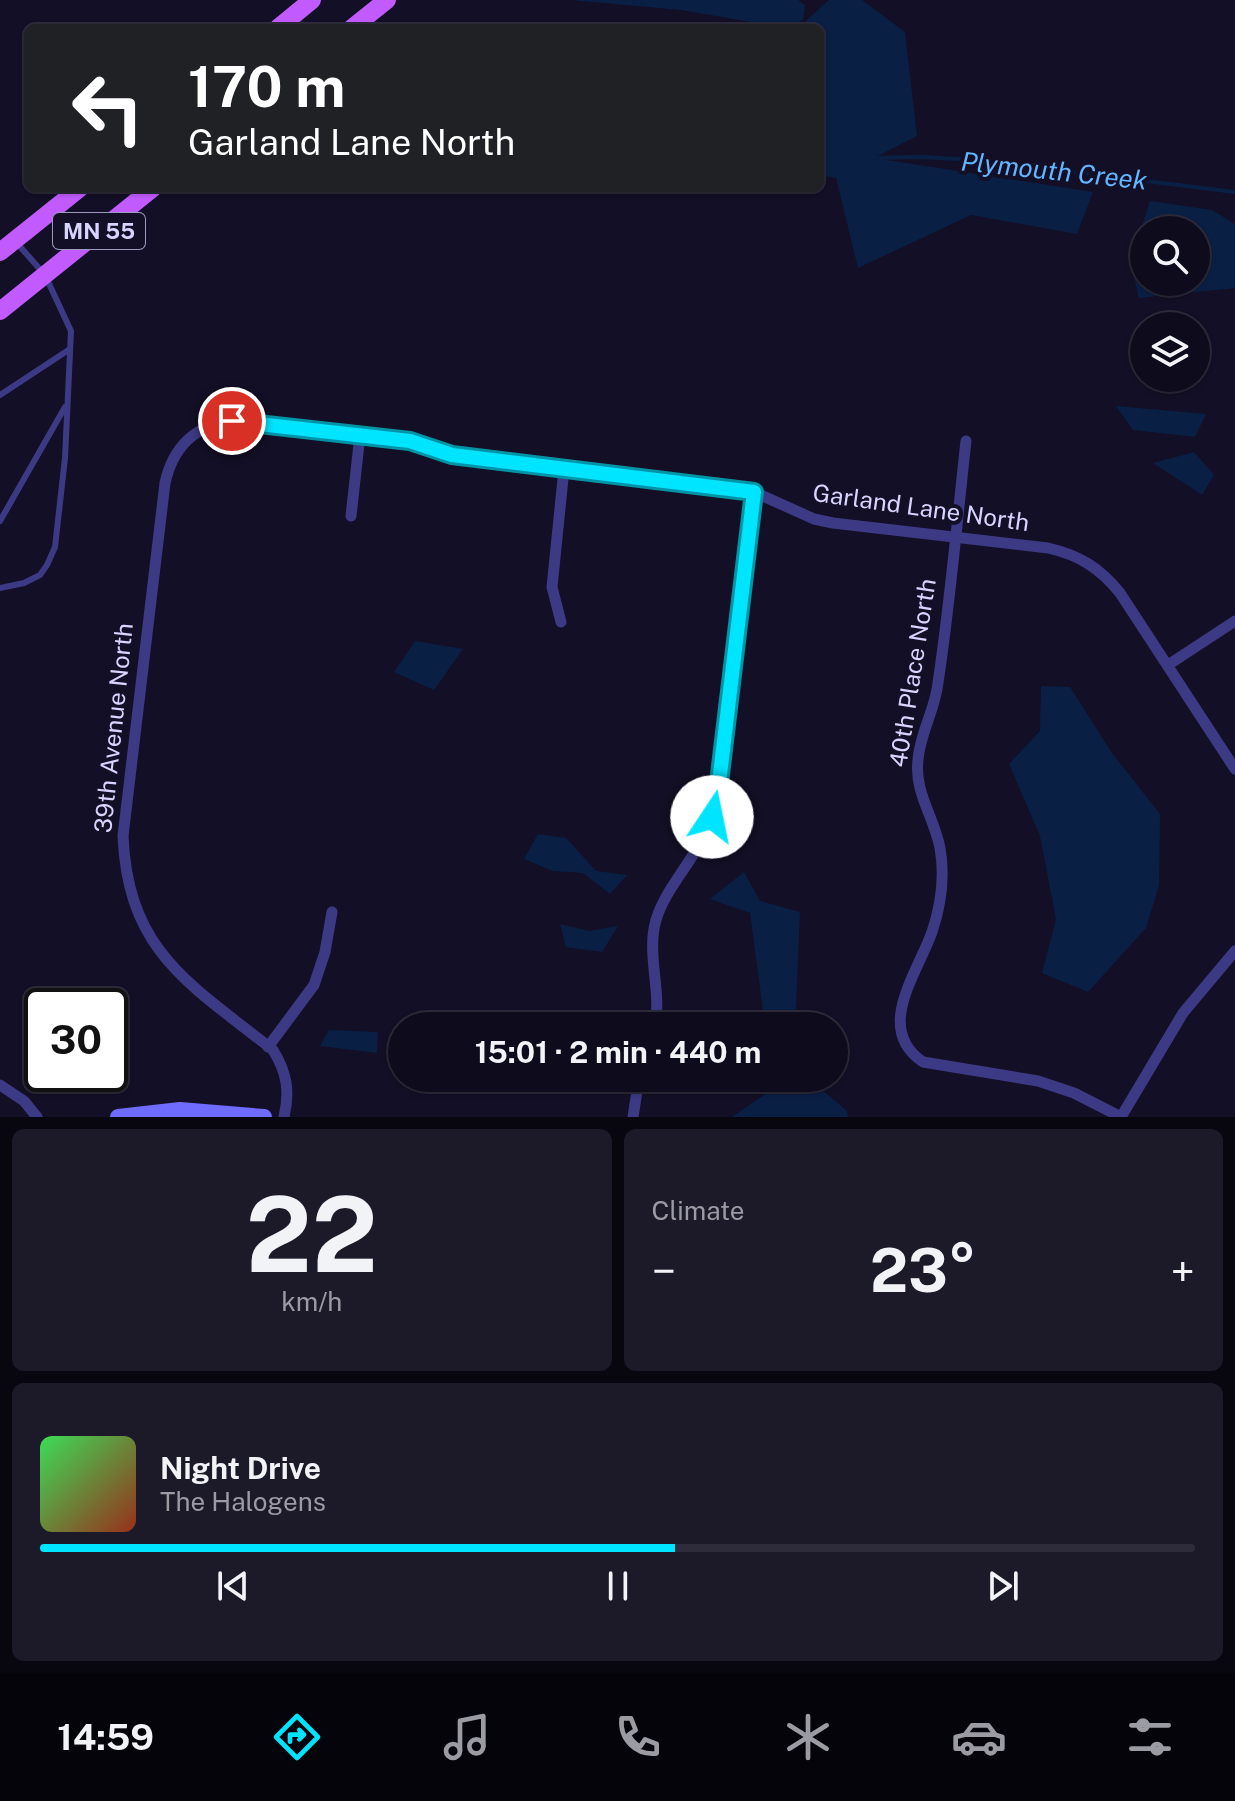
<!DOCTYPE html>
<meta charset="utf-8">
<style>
:root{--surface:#0e0b1c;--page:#1c1929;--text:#f1f3f6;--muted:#9b9ba3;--line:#2e2b3b;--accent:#00e5ff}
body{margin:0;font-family:"Public Sans",sans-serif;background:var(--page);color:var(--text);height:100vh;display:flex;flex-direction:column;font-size:30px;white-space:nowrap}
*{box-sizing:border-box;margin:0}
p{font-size:26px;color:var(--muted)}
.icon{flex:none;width:44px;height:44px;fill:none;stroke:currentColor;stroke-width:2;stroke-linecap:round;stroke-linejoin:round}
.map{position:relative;height:1117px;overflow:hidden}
.details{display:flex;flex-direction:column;gap:12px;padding:12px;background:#08060f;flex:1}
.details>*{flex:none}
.top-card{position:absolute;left:24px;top:24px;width:800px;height:168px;border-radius:12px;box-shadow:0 2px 6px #0004,0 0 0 2px var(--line);background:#202124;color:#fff;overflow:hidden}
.buttons{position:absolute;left:1130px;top:216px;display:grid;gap:16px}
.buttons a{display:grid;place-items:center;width:80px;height:80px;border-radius:50%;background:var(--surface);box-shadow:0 2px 6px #0004,0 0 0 2px var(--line);font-size:40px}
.speed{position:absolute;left:24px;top:988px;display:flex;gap:16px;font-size:40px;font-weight:700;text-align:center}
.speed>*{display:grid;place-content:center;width:104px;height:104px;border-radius:50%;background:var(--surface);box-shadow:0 2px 6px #0004,0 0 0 2px var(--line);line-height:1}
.speed .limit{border:4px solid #111;border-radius:12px;background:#fff;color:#111}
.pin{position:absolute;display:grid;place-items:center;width:68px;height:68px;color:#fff;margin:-34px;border:4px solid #fff;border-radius:50%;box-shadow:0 2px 8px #0007}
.me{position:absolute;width:88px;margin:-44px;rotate:11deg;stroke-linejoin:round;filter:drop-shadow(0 0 6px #0008)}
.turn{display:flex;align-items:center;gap:28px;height:168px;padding:0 32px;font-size:36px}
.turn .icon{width:104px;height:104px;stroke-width:2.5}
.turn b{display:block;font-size:56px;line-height:68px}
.big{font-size:60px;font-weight:700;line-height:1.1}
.details .tile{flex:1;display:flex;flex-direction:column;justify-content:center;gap:12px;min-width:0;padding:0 28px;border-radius:12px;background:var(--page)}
.details .dial{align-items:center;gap:0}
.dial b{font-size:104px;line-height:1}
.song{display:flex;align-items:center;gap:24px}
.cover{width:96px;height:96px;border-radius:12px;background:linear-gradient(135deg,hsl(130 70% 55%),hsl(10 70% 35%))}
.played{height:8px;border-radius:4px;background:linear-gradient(90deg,var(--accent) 55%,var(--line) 55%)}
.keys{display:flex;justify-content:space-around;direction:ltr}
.heat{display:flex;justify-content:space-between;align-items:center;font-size:44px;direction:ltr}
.details .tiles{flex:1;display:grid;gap:12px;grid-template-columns:1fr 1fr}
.tile:last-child{grid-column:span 2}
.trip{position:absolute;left:388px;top:1012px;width:460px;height:80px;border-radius:40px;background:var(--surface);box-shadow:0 2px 6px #0004,0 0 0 2px var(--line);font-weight:700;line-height:80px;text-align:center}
.menu{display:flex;height:128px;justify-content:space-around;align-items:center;background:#06040b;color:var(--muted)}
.menu .icon{width:56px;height:56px}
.menu .active{color:var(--accent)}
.menu b{font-size:36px;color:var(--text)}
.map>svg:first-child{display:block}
.water{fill:#0a1f44;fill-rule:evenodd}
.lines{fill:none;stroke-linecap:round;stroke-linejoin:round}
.stream{stroke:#0a1f44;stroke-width:4}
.lane{stroke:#3d3a85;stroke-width:6}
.street{stroke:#3d3a85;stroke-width:11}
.secondary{stroke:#6f6bff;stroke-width:16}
.primary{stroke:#c25bff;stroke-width:18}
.route-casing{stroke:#0095a6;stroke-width:20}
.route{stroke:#00e5ff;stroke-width:14}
.labels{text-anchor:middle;stroke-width:8;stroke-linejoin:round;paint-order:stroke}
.shield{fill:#130f26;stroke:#9e99be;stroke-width:2}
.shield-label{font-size:22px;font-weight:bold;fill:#d9d4ff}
.street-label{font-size:24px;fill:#d9d4ff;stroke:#130f26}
.water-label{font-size:26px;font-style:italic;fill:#62b6ff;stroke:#130f26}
</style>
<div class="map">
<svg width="1235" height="1117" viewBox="0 0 1235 1117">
<rect width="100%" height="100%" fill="#130f26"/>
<g class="water">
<polygon points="571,0 798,0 805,5 803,20 786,28 681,10"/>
<polygon points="829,0 862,0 905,32 917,136 874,158 1093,192 1077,234 971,215 858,268 836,178 820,175 820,28 798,28"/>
<path d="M1150,201L1212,210L1235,224V288L1139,298L1130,262ZM1144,230H1196V282H1144Z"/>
<polygon points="1116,406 1206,414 1195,437 1133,430"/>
<polygon points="1194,452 1214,475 1202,495 1153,463"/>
<polygon points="415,641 463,649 434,690 394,672"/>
<polygon points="1041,686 1070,687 1112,753 1160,814 1159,885 1146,928 1088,992 1042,973 1056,919 1040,836 1009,764 1040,731"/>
<polygon points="538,834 566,838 596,871 627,875 610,894 583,873 553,871 524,859"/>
<polygon points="744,872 760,901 800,912 795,1026 765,1026 750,913 710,899"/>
<polygon points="560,924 589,931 618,926 602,952 566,947"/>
<polygon points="329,1030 378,1032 377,1053 320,1046"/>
<polygon points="766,1078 808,1078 847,1111 848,1117 732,1117 765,1094"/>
</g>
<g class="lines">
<polyline class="stream" points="870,158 921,157 975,160 1235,192"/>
<g class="lane">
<polyline points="0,395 70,349"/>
<polyline points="0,521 65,407"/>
<polyline points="0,588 24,583 40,575 47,565 55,547 65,458 71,331 45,275 16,242"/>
</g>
<g class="street">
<path d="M966,441C957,522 950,603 938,683C935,710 920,733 918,760C914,792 934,817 940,848C945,876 941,905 932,932C917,974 874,1029 923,1062L1038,1081L1074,1093L1121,1117"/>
<polyline points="351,516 360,435"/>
<polyline points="561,622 552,587 564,469"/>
<polyline points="1168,665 1235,621"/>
<polyline points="504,1025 527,1021 594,1026"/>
<path d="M655,1026C662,991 646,954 656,920C665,890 689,866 702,839C710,823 714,808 718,791L754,492"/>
<polyline points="268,1047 314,985 325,952 332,912"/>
<polyline points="0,1085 24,1101 37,1117"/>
<path d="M284,1117C290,1091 287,1073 273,1050C190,984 128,952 123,836L165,483C173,447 195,425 232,421L410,441L452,455L754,492L814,519L833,523L1048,548C1079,555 1100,568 1120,593L1235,769"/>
<polyline points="633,1117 639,1078"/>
<polyline points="1121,1117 1183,1013 1235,951"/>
</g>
<polyline class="secondary" points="118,1117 180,1110 264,1117"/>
<g class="primary">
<polyline points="278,28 312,0"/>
<polyline points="352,28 387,0"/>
<polyline points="0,252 80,188"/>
<polyline points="0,311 153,188"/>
</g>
</g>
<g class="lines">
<defs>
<polyline id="route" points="232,421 410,441 452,455 754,492 718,791 712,817"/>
</defs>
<use href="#route" class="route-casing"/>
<use href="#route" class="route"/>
</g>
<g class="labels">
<rect class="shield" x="53" y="213" width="92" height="36" rx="6"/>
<g class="shield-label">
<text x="99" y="239">MN 55</text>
</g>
<g class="street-label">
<text transform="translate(921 508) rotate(8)" y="8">Garland Lane North</text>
<text transform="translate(913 673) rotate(-81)" y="8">40th Place North</text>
<text transform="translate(114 728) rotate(-84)" y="8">39th Avenue North</text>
</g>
<g class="water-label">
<text transform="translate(1054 171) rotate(6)" y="9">Plymouth Creek</text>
</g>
</g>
</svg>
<div class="buttons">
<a><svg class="icon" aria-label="search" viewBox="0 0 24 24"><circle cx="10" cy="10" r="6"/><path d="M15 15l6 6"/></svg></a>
<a><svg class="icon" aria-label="layers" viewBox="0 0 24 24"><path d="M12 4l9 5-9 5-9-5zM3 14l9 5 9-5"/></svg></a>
</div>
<div class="speed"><div class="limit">30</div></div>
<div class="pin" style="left:232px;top:421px;background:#d93025"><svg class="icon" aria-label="arrive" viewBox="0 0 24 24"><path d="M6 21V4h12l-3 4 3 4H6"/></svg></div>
<svg class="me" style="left:712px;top:817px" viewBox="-20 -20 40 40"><circle r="19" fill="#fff"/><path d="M0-13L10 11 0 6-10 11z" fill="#00e5ff"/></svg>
<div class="trip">15:01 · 2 min · 440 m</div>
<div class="top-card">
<div class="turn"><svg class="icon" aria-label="left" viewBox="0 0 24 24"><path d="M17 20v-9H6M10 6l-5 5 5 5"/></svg><div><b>170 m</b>Garland Lane North</div></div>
</div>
</div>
<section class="details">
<div class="tiles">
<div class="tile dial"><b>22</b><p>km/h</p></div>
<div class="tile"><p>Climate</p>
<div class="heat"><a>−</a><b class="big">23°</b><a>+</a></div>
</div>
<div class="tile">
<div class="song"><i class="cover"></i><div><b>Night Drive</b><p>The Halogens</p></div></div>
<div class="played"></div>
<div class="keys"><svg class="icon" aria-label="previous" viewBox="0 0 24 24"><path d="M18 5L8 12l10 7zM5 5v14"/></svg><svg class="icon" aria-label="pause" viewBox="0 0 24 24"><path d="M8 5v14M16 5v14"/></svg><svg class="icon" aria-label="next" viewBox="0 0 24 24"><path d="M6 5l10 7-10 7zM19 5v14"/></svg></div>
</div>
</div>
</section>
<nav class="menu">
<b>14:59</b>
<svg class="icon active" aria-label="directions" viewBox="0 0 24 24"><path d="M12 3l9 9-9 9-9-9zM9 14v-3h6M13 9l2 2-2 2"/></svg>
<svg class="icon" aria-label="music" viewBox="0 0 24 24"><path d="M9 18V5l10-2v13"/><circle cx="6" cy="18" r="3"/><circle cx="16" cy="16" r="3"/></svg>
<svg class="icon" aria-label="phone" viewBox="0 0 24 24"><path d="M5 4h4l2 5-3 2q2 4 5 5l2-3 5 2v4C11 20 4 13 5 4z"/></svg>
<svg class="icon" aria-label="climate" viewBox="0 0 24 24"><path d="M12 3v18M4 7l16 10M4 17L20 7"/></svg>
<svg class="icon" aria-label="car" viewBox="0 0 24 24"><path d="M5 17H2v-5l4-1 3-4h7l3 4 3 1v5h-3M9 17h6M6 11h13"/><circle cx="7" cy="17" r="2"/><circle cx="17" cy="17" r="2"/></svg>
<svg class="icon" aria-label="filters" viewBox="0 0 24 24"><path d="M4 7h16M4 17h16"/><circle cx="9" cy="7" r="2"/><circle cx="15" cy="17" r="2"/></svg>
</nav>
